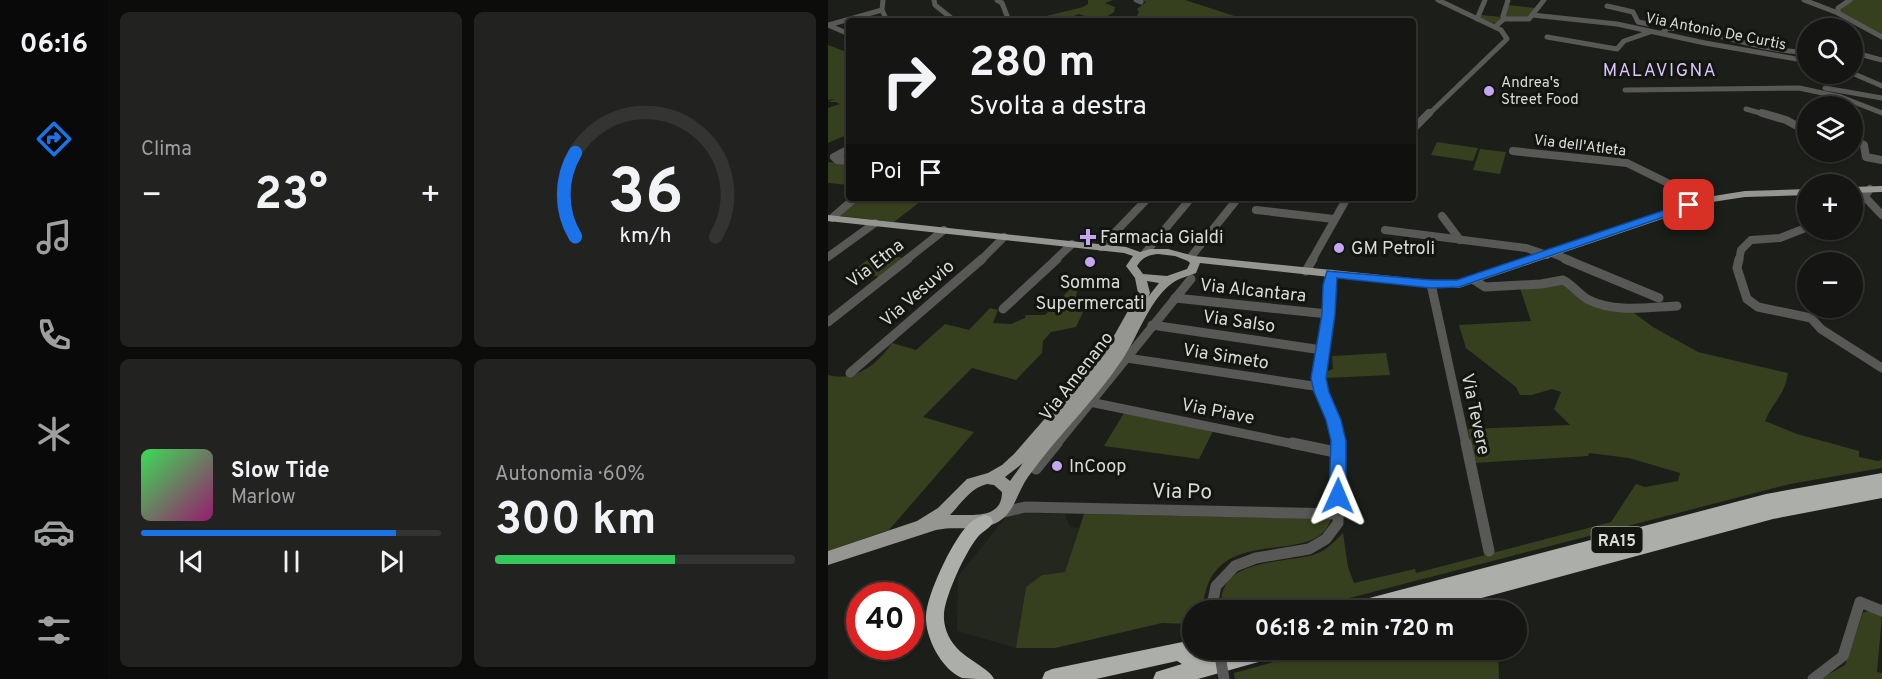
<!DOCTYPE html>
<html lang="it">
<meta charset="utf-8">
<style>
:root{--surface:#151613;--page:#222321;--text:#f1f3f6;--muted:#9d9fa0;--line:#343533;--accent:#1a73e8}
body{margin:0;font-family:Overpass,sans-serif;background:var(--page);color:var(--text);height:100vh;display:flex;flex-direction:column;font-size:22px;white-space:nowrap}
*{box-sizing:border-box;margin:0}
p{font-size:20px;color:var(--muted)}
.icon{flex:none;width:33px;height:33px;fill:none;stroke:currentColor;stroke-width:2;stroke-linecap:round;stroke-linejoin:round}
.map{position:relative;flex:1;overflow:hidden}
.sheet{display:flex;flex-direction:column;gap:12px;padding:12px;background:#0c0c0a;width:720px}
.sheet>*{flex:none}
.hud{position:absolute;left:18px;top:18px;width:570px;height:183px;border-radius:6px;box-shadow:0 2px 4px #0004,0 0 0 2px var(--line);background:#151613;color:var(--text);overflow:hidden}
.tools{position:absolute;left:969px;top:18px;display:grid;gap:12px}
.tools a{display:grid;place-items:center;width:66px;height:66px;border-radius:50%;background:var(--surface);box-shadow:0 2px 4px #0004,0 0 0 2px var(--line);font-size:30px}
.speed{position:absolute;left:18px;top:582px;display:flex;gap:12px;font-size:30px;font-weight:700;text-align:center}
.speed>*{display:grid;place-content:center;width:78px;height:78px;border-radius:50%;background:var(--surface);box-shadow:0 2px 4px #0004,0 0 0 2px var(--line);line-height:1}
.speed .limit{border:9px solid #d22;background:#fff;color:#111}
.pin{position:absolute;display:grid;place-items:center;width:51px;height:51px;color:#fff;margin:-26px;border-radius:12px;box-shadow:0 3px 9px #0006}
.me{position:absolute;width:66px;margin:-33px;rotate:1deg;stroke-linejoin:round;filter:drop-shadow(0 0 4px #0008)}
.turn{display:flex;align-items:center;gap:21px;height:126px;padding:0 24px;font-size:27px}
.turn .icon{width:78px;height:78px;stroke-width:2.5}
.turn b{display:block;font-size:42px;line-height:51px}
.then{display:flex;align-items:center;height:57px;padding:0 24px;background:#0003;gap:12px;font-size:22px}
.big{font-size:45px;font-weight:700;line-height:1.1}
.sheet .widget{flex:1;display:flex;flex-direction:column;justify-content:center;gap:9px;min-width:0;padding:0 21px;border-radius:9px;background:var(--page)}
.sheet .dial{align-items:center;gap:0}
.dial svg{height:156px;overflow:visible;fill:none;stroke:var(--line);stroke-width:7;stroke-linecap:round;text-anchor:middle}
.dial text{fill:var(--text);stroke:none}
.song{display:flex;align-items:center;gap:18px}
.cover{width:72px;height:72px;border-radius:9px;background:linear-gradient(135deg,hsl(130 70% 55%),hsl(320 70% 35%))}
.played{height:6px;border-radius:3px;background:linear-gradient(90deg,var(--accent) 85%,var(--line) 85%)}
.keys{display:flex;justify-content:space-around;direction:ltr}
.heat{display:flex;justify-content:space-between;align-items:center;font-size:33px;direction:ltr}
.charge{height:9px;border-radius:4px;background:linear-gradient(90deg,#34c759 60%,var(--line) 0)}
.sheet .tiles{flex:1;display:grid;gap:12px;grid-template-columns:repeat(2,1fr)}
.trip{position:absolute;left:354px;top:600px;width:345px;height:60px;border-radius:30px;background:var(--surface);box-shadow:0 2px 4px #0004,0 0 0 2px var(--line);font-weight:700;line-height:60px;text-align:center}
main{display:flex;flex:1;min-height:0}
.menu{display:flex;flex-direction:column;width:108px;justify-content:space-around;align-items:center;background:#080908;color:var(--muted)}
.menu .icon{width:42px;height:42px}
.menu .selected{color:var(--accent)}
.menu b{font-size:27px;color:var(--text)}
.map>svg:first-child{display:block}
.built{fill:#23271d}
.green{fill:#36401e}
.lines{fill:none;stroke-linecap:round;stroke-linejoin:round}
.minor-far3{stroke:#585957;stroke-width:5}
.minor-far2{stroke:#585957;stroke-width:8}
.minor-far1{stroke:#585957;stroke-width:9}
.minor{stroke:#585957;stroke-width:11}
.major{fill:#959691;fill-rule:evenodd}
.highway{fill:#acafa9;fill-rule:evenodd}
.minor-bridge{stroke:#585957;stroke-width:11}
.route{fill:#1a73e8;stroke:#114b97;stroke-width:1.5}
.poi-dot{fill:#c5a6f0;stroke:#131510;stroke-width:2}
.labels{text-anchor:middle;stroke-width:6;stroke-linejoin:round;paint-order:stroke}
.far-street-label{font-size:15px;fill:#dadbd8;stroke:#131510}
.far-poi-label{font-size:15px;fill:#dadbd8;stroke:#131510;text-anchor:start}
.shield{fill:#131510;stroke:#9ea09c;stroke-width:1.5}
.shield-label{font-size:16px;font-weight:bold;fill:#dadbd8}
.far-quarter-label{font-size:18px;letter-spacing:1.5px;fill:#dcc5fd;stroke:#131510}
.poi-label{font-size:18px;fill:#dadbd8;stroke:#131510;text-anchor:start}
.street-label{font-size:18px;fill:#dadbd8;stroke:#131510}
.near-street-label{font-size:21px;fill:#dadbd8;stroke:#131510}
</style>
<main>
<nav class="menu">
<b>06:16</b>
<svg class="icon selected" aria-label="directions" viewBox="0 0 24 24"><path d="M12 3l9 9-9 9-9-9zM9 14v-3h6M13 9l2 2-2 2"/></svg>
<svg class="icon" aria-label="music" viewBox="0 0 24 24"><path d="M9 18V5l10-2v13"/><circle cx="6" cy="18" r="3"/><circle cx="16" cy="16" r="3"/></svg>
<svg class="icon" aria-label="phone" viewBox="0 0 24 24"><path d="M5 4h4l2 5-3 2q2 4 5 5l2-3 5 2v4C11 20 4 13 5 4z"/></svg>
<svg class="icon" aria-label="climate" viewBox="0 0 24 24"><path d="M12 3v18M4 7l16 10M4 17L20 7"/></svg>
<svg class="icon" aria-label="car" viewBox="0 0 24 24"><path d="M5 17H2v-5l4-1 3-4h7l3 4 3 1v5h-3M9 17h6M6 11h13"/><circle cx="7" cy="17" r="2"/><circle cx="17" cy="17" r="2"/></svg>
<svg class="icon" aria-label="filters" viewBox="0 0 24 24"><path d="M4 7h16M4 17h16"/><circle cx="9" cy="7" r="2"/><circle cx="15" cy="17" r="2"/></svg>
</nav>
<section class="sheet">
<div class="tiles">
<div class="widget"><p>Clima</p>
<div class="heat"><a>−</a><b class="big">23°</b><a>+</a></div>
</div>
<div class="widget dial"><svg viewBox="0 0 100 80">
<path d="M14 69A42 42 0 1 1 86 69"/>
<path d="M14 69A42 42 0 0 1 14 26" stroke="#1a73e8"/>
<text x="50" y="56" font-size="32" font-weight="700">36</text>
<text x="50" y="72" font-size="11">km/h</text>
</svg></div>
<div class="widget">
<div class="song"><i class="cover"></i><div><b>Slow Tide</b><p>Marlow</p></div></div>
<div class="played"></div>
<div class="keys"><svg class="icon" aria-label="previous" viewBox="0 0 24 24"><path d="M18 5L8 12l10 7zM5 5v14"/></svg><svg class="icon" aria-label="pause" viewBox="0 0 24 24"><path d="M8 5v14M16 5v14"/></svg><svg class="icon" aria-label="next" viewBox="0 0 24 24"><path d="M6 5l10 7-10 7zM19 5v14"/></svg></div>
</div>
<div class="widget"><p>Autonomia · 60%</p><b class="big">300 km</b><div class="charge"></div></div>
</div>
</section>
<div class="map">
<svg width="1054" height="679" viewBox="0 0 1054 679">
<rect width="100%" height="100%" fill="#1c1e19"/>
<polygon class="built" points="187,513 237,514 242,527 251,528 237,572 214,575 198,587 188,648 129,631 130,576 178,517"/>
<g class="green">
<polygon points="260,0 285,0 277,3 287,7 286,12 278,17 282,21 272,21 251,14 234,21 186,21 215,17 255,7 260,4"/>
<polygon points="313,0 357,0 422,21 306,21 311,12 309,9 318,2"/>
<polygon points="1024,0 1054,0 1054,36 1012,12 1012,8"/>
<polygon points="680,5 707,8 699,18 683,18 668,24 652,18 653,15 674,17"/>
<polygon points="0,45 21,53 21,134 0,143 0,108 12,104 8,102 0,102 7,99 0,100"/>
<polygon points="609,142 649,148 650,148 645,161 603,155"/>
<polygon points="652,149 678,152 672,174 645,170"/>
<polygon points="0,162 21,164 21,185 0,183"/>
<polygon points="31,198 97,198 66,222 13,216"/>
<polygon points="50,252 75,258 51,277 26,270"/>
<path d="M734,283L752,297L802,310L825,327L870,352L960,373C956,397 946,400 937,421L969,434L1031,451V457L1050,461L1054,460V468L962,484L475,610H394C386,558 453,564 485,555C498,551 506,542 515,533L520,567L526,583L587,569L588,573L783,522L808,484L817,487L850,481L852,473L801,458L761,453L760,456L646,463L640,429L742,425L726,409L733,392L724,389L704,395H692L688,387L638,348L631,325L703,321L692,288Z"/>
<path d="M244,287L250,288L248,296L252,301L250,307L255,312L248,327L223,332L215,341L214,353L188,380L144,368L95,417L146,432L61,530L0,551V375C27,382 49,365 64,343L88,350L117,324L141,330L162,308L170,310L165,323L183,324L197,318L198,315H217Z"/>
<polygon points="558,353 562,375 498,378 497,372 505,369 504,356"/>
<polygon points="296,413 385,431 371,459 276,446"/>
<path d="M256,514L503,519C488,571 380,517 375,610H364V624L334,623L227,648H188L198,587L214,575L237,572Z"/>
<polygon points="1042,610 1054,615 1049,672 1054,673 1054,679 992,679 1017,665 1035,613"/>
<polygon points="489,650 670,650 671,679 407,679 406,673"/>
</g>
<g class="lines">
<g class="minor-far3">
<polyline points="55,0 54,10 59,21"/>
<polyline points="106,0 107,5 127,21"/>
<polyline points="169,0 174,3 181,21"/>
<polyline points="308,0 313,2"/>
<polyline points="976,0 1010,13"/>
<polyline points="1022,0 1010,8 1010,13 1054,37"/>
<polyline points="779,6 805,12 810,22 820,24"/>
<polyline points="704,15 789,24 877,43 980,61"/>
<polyline points="675,16 680,0"/>
<polyline points="649,19 657,0"/>
<polyline points="667,27 676,19 701,19 716,0"/>
<path d="M834,33L840,28C888,30 932,52 980,52"/>
<polyline points="21,34 0,25 54,10"/>
<polyline points="719,37 789,49 796,41 822,32"/>
<polyline points="1024,52 1054,60"/>
<polyline points="1024,73 1054,86"/>
<polyline points="997,88 1054,98"/>
<polyline points="797,90 971,88 1013,97 1054,113"/>
<polyline points="918,109 939,115"/>
<polyline points="600,115 679,39 673,30 610,0"/>
</g>
<g class="minor-far2">
<polyline points="934,113 958,120 980,132"/>
<polyline points="585,129 601,113"/>
<polyline points="1024,139 1036,145 1038,157 1054,160"/>
<polyline points="21,149 6,157 9,160 21,161"/>
<polyline points="685,151 799,163 852,189 882,199"/>
<polyline points="1037,197 1054,215"/>
<polyline points="428,210 506,219"/>
<polyline points="1024,215 1042,189"/>
<polyline points="614,216 632,240"/>
<polyline points="4,218 27,198"/>
<polyline points="557,230 698,248 719,255"/>
<polyline points="273,247 320,198"/>
<polyline points="317,253 363,198"/>
<polyline points="724,253 741,260"/>
<polyline points="0,257 47,223"/>
<polyline points="362,258 410,198"/>
<polyline points="78,260 116,230"/>
<polyline points="153,260 176,237"/>
<polyline points="227,260 244,244"/>
<polyline points="484,260 519,198"/>
<polyline points="911,260 913,250 923,240 952,238 980,227"/>
</g>
<g class="minor-far1">
<polyline points="737,259 831,298"/>
<polyline points="911,259 909,268 919,299 930,307 983,318 993,329 1054,368"/>
<polyline points="478,271 485,259"/>
<path d="M503,274L491,378C496,401 510,421 511,445"/>
<path d="M646,280L657,287L713,284L735,280C745,285 751,295 761,300C787,313 821,307 849,306"/>
<polyline points="603,284 638,445"/>
<polyline points="347,298 500,314"/>
<polyline points="175,309 229,259"/>
<polyline points="0,322 80,259"/>
<polyline points="324,325 494,350"/>
<polyline points="299,358 492,387"/>
<polyline points="22,373 154,259"/>
<polyline points="262,402 471,445"/>
<polyline points="228,445 363,279"/>
</g>
<g class="minor">
<polyline points="464,443 512,453"/>
<polyline points="638,443 661,551"/>
<polyline points="208,469 229,443"/>
<polyline points="172,513 197,507 511,514"/>
<polyline points="383,610 388,586 407,566 428,558 481,549 498,539 510,523 511,443"/>
<polyline points="985,679 1015,656 1032,602 1054,611"/>
</g>
<g class="major">
<polygon points="1054,186 1054,192 1024,193 1024,187"/>
<path d="M980,189V195L917,197L884,202L631,288H603L372,263L368,273C360,276 349,279 343,284C320,302 310,337 294,360C266,402 229,436 200,477C189,492 187,512 170,522C151,533 129,525 108,530L0,565V551L89,521L110,508L139,479L160,473L174,465L186,454L274,353L287,334L310,293L307,278L298,266L305,256L296,253L0,221V215L298,247L312,252L322,249H340L366,256L603,280H630L879,197L917,191ZM330,254L347,256L360,261L362,263L359,269L339,276L315,274L309,266C314,257 321,255 330,254ZM319,281L331,283L320,297L322,293ZM195,463L182,481L177,477ZM159,484L166,485L174,492C174,521 141,514 122,515C133,504 142,488 159,484Z"/>
</g>
<g class="highway">
<polygon points="1054,473 1054,498 945,519 609,610 571,610 573,606 556,610 517,610 520,604 526,602 938,494"/>
<path d="M157,515L163,517L165,522C162,529 154,531 149,538C137,553 118,594 116,613C115,626 120,638 128,647C138,659 162,669 166,679C157,679 142,679 134,678C113,669 97,637 98,616C99,594 123,544 138,527C143,521 150,517 157,515Z"/>
<polygon points="364,640 364,650 389,650 387,655 409,650 451,650 448,656 441,659 370,679 325,679 328,672 354,664 349,661 268,679 214,679 217,672 224,669"/>
</g>
<polyline class="minor-bridge" points="391,650 396,679"/>
</g>
<polygon class="route" points="861,202 865,203 865,207 631,287 603,288 509,278 507,314 498,378 501,392 513,420 518,441 518,496 516,501 510,503 504,501 501,496 503,441 498,420 486,392 483,378 494,314 495,285 499,271 603,280 629,280"/>
<g class="poi-dot">
<circle cx="661" cy="91" r="6"/>
<path d="M257 228h6v6h6v6h-6v6h-6v-6h-6v-6h6z"/>
<circle cx="511" cy="248" r="6"/>
<circle cx="262" cy="262" r="6"/>
<circle cx="229" cy="466" r="6"/>
</g>
<g class="labels">
<g class="far-street-label">
<text transform="translate(888 31) rotate(11)" y="5">Via Antonio De Curtis</text>
<text transform="translate(752 145) rotate(7)" y="5">Via dell'Atleta</text>
</g>
<g class="far-poi-label">
<text x="673" y="87">Andrea's<tspan x="673" dy="17">Street Food</tspan></text>
</g>
<rect class="shield" x="763.5" y="527" width="51" height="26" rx="4.5"/>
<g class="shield-label">
<text x="789" y="546">RA15</text>
</g>
<g class="far-quarter-label">
<text x="832" y="76">MALAVIGNA</text>
</g>
<g class="poi-label">
<text x="272" y="243">Farmacia Gialdi</text>
<text x="523" y="254">GM Petroli</text>
<text x="262" y="288" text-anchor="middle">Somma<tspan x="262" dy="21">Supermercati</tspan></text>
<text x="241" y="472">InCoop</text>
</g>
<g class="street-label">
<text transform="translate(47 263) rotate(-38)" y="6">Via Etna</text>
<text transform="translate(425 290) rotate(6)" y="6">Via Alcantara</text>
<text transform="translate(89 293) rotate(-41)" y="6">Via Vesuvio</text>
<text transform="translate(411 321) rotate(8)" y="6">Via Salso</text>
<text transform="translate(398 356) rotate(9)" y="6">Via Simeto</text>
<text transform="translate(248 376) rotate(-52)" y="6">Via Amenano</text>
<text transform="translate(390 411) rotate(11)" y="6">Via Piave</text>
<text transform="translate(648 414) rotate(78)" y="6">Via Tevere</text>
</g>
<g class="near-street-label">
<text transform="translate(354 491) rotate(1)" y="7">Via Po</text>
</g>
</g>
</svg>
<div class="tools">
<a><svg class="icon" aria-label="search" viewBox="0 0 24 24"><circle cx="10" cy="10" r="6"/><path d="M15 15l6 6"/></svg></a>
<a><svg class="icon" aria-label="layers" viewBox="0 0 24 24"><path d="M12 4l9 5-9 5-9-5zM3 14l9 5 9-5"/></svg></a>
<a>+</a>
<a>−</a>
</div>
<div class="speed"><div class="limit">40</div></div>
<div class="pin" style="left:861px;top:205px;background:#d93025"><svg class="icon" aria-label="arrive" viewBox="0 0 24 24"><path d="M6 21V4h12l-3 4 3 4H6"/></svg></div>
<svg class="me" style="left:510px;top:496px" viewBox="-20 -20 40 40"><path d="M0-17L14 15 0 8-14 15z" fill="#1a73e8" stroke="#fff" stroke-width="4"/></svg>
<div class="trip">06:18 · 2 min · 720 m</div>
<div class="hud">
<div class="turn"><svg class="icon" aria-label="right" viewBox="0 0 24 24"><path d="M7 20v-9h11M14 6l5 5-5 5"/></svg><div><b>280 m</b>Svolta a destra</div></div>
<div class="then">Poi<svg class="icon" aria-label="arrive" viewBox="0 0 24 24"><path d="M6 21V4h12l-3 4 3 4H6"/></svg></div>
</div>
</div>
</main>
